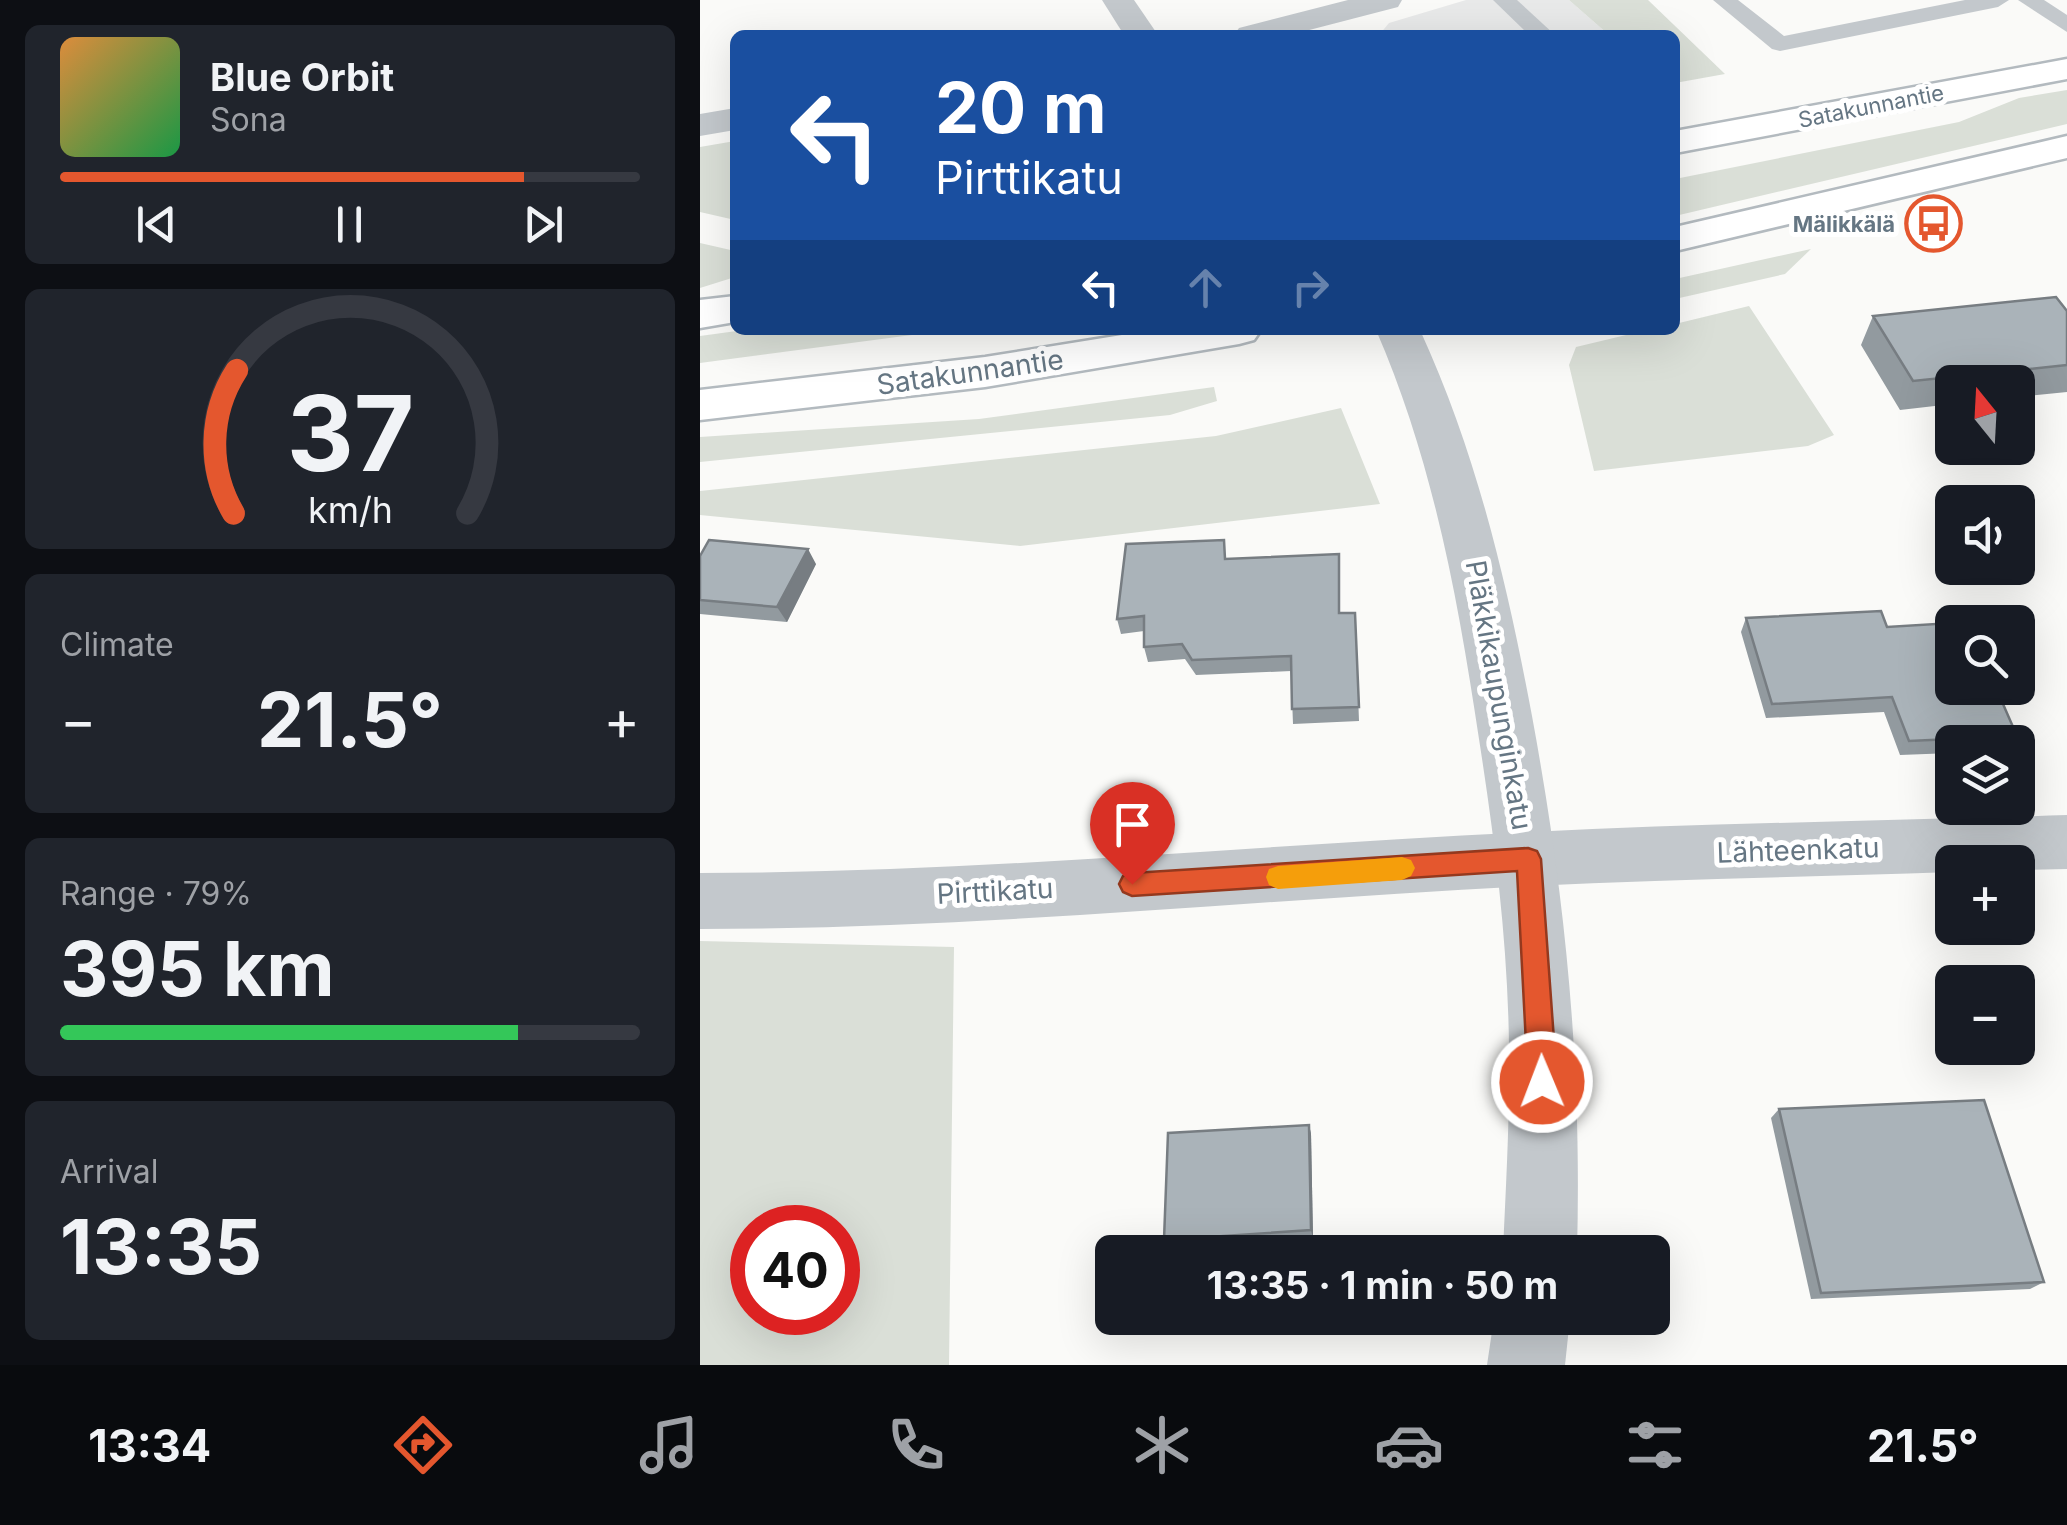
<!DOCTYPE html>
<meta charset="utf-8">
<style>
:root{--surface:#171b24;--page:#20242c;--text:#f1f3f6;--muted:#9ea1a6;--line:#363941;--accent:#e4572e}
body{margin:0;font-family:Inter,sans-serif;background:var(--page);color:var(--text);height:100vh;display:flex;flex-direction:column;font-size:38px;white-space:nowrap}
*{box-sizing:border-box;margin:0}
p{font-size:32px;color:var(--muted)}
.icon{flex:none;width:55px;height:55px;fill:none;stroke:currentColor;stroke-width:2;stroke-linecap:round;stroke-linejoin:round}
.map{position:relative;flex:1;overflow:hidden}
.panel{display:flex;flex-direction:column;gap:25px;padding:25px;background:#0d0f14;width:700px}
.panel>*{flex:none}
.hud{position:absolute;left:30px;top:30px;width:950px;height:305px;border-radius:15px;box-shadow:0 10px 40px #0002;background:#1a4fa0;color:#fff;overflow:hidden}
.needle{width:65px;rotate:342deg}
.controls{position:absolute;left:1235px;top:365px;display:grid;gap:20px}
.controls a{display:grid;place-items:center;width:100px;height:100px;border-radius:15px;background:var(--surface);box-shadow:0 10px 40px #0002;font-size:50px}
.speed{position:absolute;left:30px;top:1205px;display:flex;gap:20px;font-size:50px;font-weight:700;text-align:center}
.speed>*{display:grid;place-content:center;width:130px;height:130px;border-radius:50%;background:var(--surface);box-shadow:0 10px 40px #0002;line-height:1}
.speed .limit{border:15px solid #d22;background:#fff;color:#111}
.pin{position:absolute;display:grid;place-items:center;width:85px;height:85px;color:#fff;margin:-102px -42px;border-radius:50% 50% 50% 0;rotate:-45deg;box-shadow:0 0 10px #0007}
.pin .icon{rotate:45deg}
.me{position:absolute;width:110px;margin:-55px;rotate:359deg;stroke-linejoin:round;filter:drop-shadow(0 0 8px #0008)}
.turn{display:flex;align-items:center;gap:35px;height:210px;padding:0 40px;font-size:45px}
.turn .icon{width:130px;height:130px;stroke-width:2.5}
.turn b{display:block;font-size:70px;line-height:85px}
.lanes{display:flex;align-items:center;height:95px;padding:0 40px;background:#0003;justify-content:center;gap:50px;direction:ltr}
.lanes .off{opacity:.35}
.big{font-size:75px;font-weight:700;line-height:1.1}
.panel .card{flex:1;display:flex;flex-direction:column;justify-content:center;gap:15px;min-width:0;padding:0 35px;border-radius:15px;background:var(--page)}
.panel .dial{align-items:center;gap:0}
.dial svg{height:260px;overflow:visible;fill:none;stroke:var(--line);stroke-width:7;stroke-linecap:round;text-anchor:middle}
.dial text{fill:var(--text);stroke:none}
.song{display:flex;align-items:center;gap:30px}
.cover{width:120px;height:120px;border-radius:15px;background:linear-gradient(135deg,hsl(30 70% 55%),hsl(140 70% 35%))}
.played{height:10px;border-radius:5px;background:linear-gradient(90deg,var(--accent) 80%,var(--line) 80%)}
.keys{display:flex;justify-content:space-around;direction:ltr}
.heat{display:flex;justify-content:space-between;align-items:center;font-size:55px;direction:ltr}
.charge{height:15px;border-radius:8px;background:linear-gradient(90deg,#34c759 79%,var(--line) 0)}
.trip{position:absolute;left:395px;top:1235px;width:575px;height:100px;border-radius:15px;background:var(--surface);box-shadow:0 10px 40px #0002;font-weight:700;line-height:100px;text-align:center}
.dock{display:flex;height:160px;justify-content:space-around;align-items:center;background:#090b0e;color:var(--muted)}
.dock .icon{width:70px;height:70px}
.dock .on{color:var(--accent)}
.dock b{font-size:45px;color:var(--text)}
main{display:flex;flex:1;min-height:0}
.map>svg:first-child{display:block}
.built{fill:#e8e9e9}
.green{fill:#dadfd7;fill-rule:evenodd}
.lines{fill:none;stroke-linecap:round;stroke-linejoin:round}
.secondary-casing{stroke:#b3babf;stroke-width:5}
.service{fill:#c3c8cc;fill-rule:evenodd}
.minor{fill:#c3c8cc;fill-rule:evenodd}
.tertiary{fill:#c3c8cc;fill-rule:evenodd}
.secondary{fill:#fff;fill-rule:evenodd}
.wall{fill:#929a9f}
.shaded-wall{fill:#777d82}
.building{fill:#aab3b9;stroke:#777d82;stroke-width:2.5}
.route{fill:#e4572e;stroke:#94391e;stroke-width:2.5}
.slow{fill:#f59e0b}
.labels{text-anchor:middle;stroke-width:10;stroke-linejoin:round;paint-order:stroke}
.far-street-label{font-size:22px;fill:#657683;stroke:#fff}
.far-poi-label{font-size:22px;font-weight:bold;fill:#657683;stroke:#fff;text-anchor:end}
.street-label{font-size:28px;fill:#657683;stroke:#fff}
</style>
<main>
<section class="panel">
<div class="card">
<div class="song"><i class="cover"></i><div><b>Blue Orbit</b><p>Sona</p></div></div>
<div class="played"></div>
<div class="keys"><svg class="icon" aria-label="previous" viewBox="0 0 24 24"><path d="M18 5L8 12l10 7zM5 5v14"/></svg><svg class="icon" aria-label="pause" viewBox="0 0 24 24"><path d="M8 5v14M16 5v14"/></svg><svg class="icon" aria-label="next" viewBox="0 0 24 24"><path d="M6 5l10 7-10 7zM19 5v14"/></svg></div>
</div>
<div class="card dial"><svg viewBox="0 0 100 80">
<path d="M14 69A42 42 0 1 1 86 69"/>
<path d="M14 69A42 42 0 0 1 15 25" stroke="#e4572e"/>
<text x="50" y="56" font-size="32" font-weight="700">37</text>
<text x="50" y="72" font-size="11">km/h</text>
</svg></div>
<div class="card"><p>Climate</p>
<div class="heat"><a>−</a><b class="big">21.5°</b><a>+</a></div>
</div>
<div class="card"><p>Range · 79%</p><b class="big">395 km</b><div class="charge"></div></div>
<div class="card"><p>Arrival</p><b class="big">13:35</b></div>
</section>
<div class="map">
<svg width="1367" height="1365" viewBox="0 0 1367 1365">
<rect width="100%" height="100%" fill="#fafaf8"/>
<polygon class="built" points="766,0 869,0 909,35 679,35 689,23"/>
<g class="green">
<polygon points="869,0 948,0 1025,74 975,83 975,35 909,35"/>
<polygon points="1367,90 1367,124 975,216 975,179 1259,122 1319,98"/>
<polygon points="35,141 35,220 0,212 0,147"/>
<polygon points="0,243 35,251 35,277 0,288"/>
<polygon points="1111,249 1085,274 975,299 975,279"/>
<polygon points="1049,306 1134,435 1108,446 894,471 869,365 876,347 947,330 975,330 975,324"/>
<polygon points="44,330 250,330 0,363 0,336"/>
<polygon points="514,387 517,401 470,415 0,462 0,437 279,419"/>
<polygon points="641,408 680,504 320,546 0,515 0,491 516,436"/>
<path d="M0,941L254,947L249,1365H0ZM52,1228H138V1312H52Z"/>
</g>
<g class="lines">
<defs>
<g id="secondary">
<polygon points="1367,59 1367,79 975,153 975,131"/>
<polygon points="1367,136 1367,158 975,251 975,227"/>
<polygon points="35,296 35,322 0,328 0,300"/>
<polygon points="453,330 561,330 554,340 539,344 285,387 0,420 0,390 285,357"/>
</g>
</defs>
<use href="#secondary" class="secondary-casing"/>
<g class="service">
<polygon points="793,0 817,0 855,35 829,35"/>
<polygon points="1013,0 1038,0 1084,36 1265,0 1309,0 1298,7 1080,51 1072,49"/>
<polygon points="1318,0 1344,0 1367,15 1367,32"/>
</g>
<g class="minor">
<polygon points="402,0 434,0 458,35 424,35"/>
<polygon points="35,108 35,130 0,136 0,114"/>
<path d="M1367,815V869L1318,870V862H1252V872C1112,877 970,879 830,886C553,900 277,929 0,929V873C277,873 554,845 830,832C1009,823 1188,821 1367,815Z"/>
</g>
<g class="tertiary">
<polygon points="648,0 702,0 698,7 590,35 534,35 539,28"/>
<path d="M676,330H720C777,454 807,583 832,716C866,901 882,1064 877,1252H803C806,1184 810,1116 809,1048C808,944 795,842 779,739C758,599 733,461 676,330Z"/>
<polygon points="794,1318 870,1318 865,1365 787,1365"/>
</g>
<use href="#secondary" class="secondary"/>
</g>
<g class="wall">
<polygon points="1367,311 1367,392 1318,397 1318,382 1252,382 1252,404 1200,410 1161,345 1173,316"/>
<polygon points="0,556 116,564 87,622 0,614"/>
<polygon points="527,559 640,613 655,613 659,721 593,724 591,671 496,675 485,659 448,662 444,647 444,631 421,634 417,619"/>
<polygon points="1046,618 1187,627 1317,736 1312,742 1252,742 1252,753 1200,755 1184,712 1066,718 1041,632"/>
<polygon points="1079,1109 1344,1282 1330,1289 1111,1299 1071,1118"/>
<polygon points="609,1125 611,1134 613,1238 469,1248 464,1240"/>
</g>
<g class="shaded-wall">
<polygon points="108,549 116,564 87,622 77,607"/>
<polygon points="609,1125 611,1134 613,1238 611,1230"/>
</g>
<g class="building">
<polygon points="1356,297 1367,311 1367,365 1213,381 1173,316"/>
<polygon points="9,540 108,549 77,607 0,600 0,556"/>
<polygon points="524,540 525,559 639,554 639,613 655,613 659,707 592,709 591,656 492,660 482,644 444,647 444,616 417,619 426,544"/>
<polygon points="1181,611 1187,627 1252,623 1252,688 1296,688 1317,736 1209,741 1192,697 1072,704 1046,618"/>
<polygon points="1284,1100 1344,1282 1121,1293 1079,1109"/>
<polygon points="609,1125 611,1230 464,1240 468,1133"/>
</g>
<polygon class="route" points="828,848 837,851 841,859 857,1082 852,1091 842,1096 833,1091 828,1082 817,871 432,896 423,892 419,884 423,876 432,873"/>
<polygon class="slow" points="702,857 711,860 715,868 711,876 702,880 578,889 569,885 566,877 569,869 578,866"/>
<defs>
<symbol id="bus-ring" viewBox="-11 -11 22 22"><circle r="9.5" fill="#fff" stroke="#e4572e" stroke-width="1.5"/><path d="M-5-6H5V4H4V6H2V4H-2V6H-4V4H-5ZM-3.5-4V0h7V-4ZM-3.5 1.2v1.5H-2V1.2ZM2 1.2v1.5H3.5V1.2Z" fill="#e4572e"/></symbol>
</defs>
<g fill-rule="evenodd">
<use href="#bus-ring" x="1202" y="192" width="63" height="63"/>
</g>
<g class="labels">
<g class="far-street-label">
<text transform="translate(1171 106) rotate(-11)" y="8">Satakunnantie</text>
</g>
<g class="far-poi-label">
<text x="1195" y="232">Mälikkälä</text>
</g>
<g class="street-label">
<text transform="translate(270 372) rotate(-8)" y="10">Satakunnantie</text>
<text transform="translate(799 695) rotate(80)" y="10">Pläkkikaupunginkatu</text>
<text transform="translate(1098 850) rotate(-2)" y="10">Lähteenkatu</text>
<text transform="translate(295 891) rotate(-3)" y="10">Pirttikatu</text>
</g>
</g>
</svg>
<div class="controls">
<a><svg class="needle" viewBox="-14 -14 28 28"><path d="M0-13l5 13h-10z" fill="#e53935"/><path d="M0 13l5-13h-10z" fill="#9ea1a6"/></svg></a>
<a><svg class="icon" aria-label="sound" viewBox="0 0 24 24"><path d="M4 9h4l5-4v14l-5-4H4zM17 9q2 3 0 6"/></svg></a>
<a><svg class="icon" aria-label="search" viewBox="0 0 24 24"><circle cx="10" cy="10" r="6"/><path d="M15 15l6 6"/></svg></a>
<a><svg class="icon" aria-label="layers" viewBox="0 0 24 24"><path d="M12 4l9 5-9 5-9-5zM3 14l9 5 9-5"/></svg></a>
<a>+</a>
<a>−</a>
</div>
<div class="speed"><div class="limit">40</div></div>
<div class="pin" style="left:432px;top:884px;background:#d93025"><svg class="icon" aria-label="arrive" viewBox="0 0 24 24"><path d="M6 21V4h12l-3 4 3 4H6"/></svg></div>
<svg class="me" style="left:842px;top:1082px" viewBox="-20 -20 40 40"><circle r="17" fill="#e4572e" stroke="#fff" stroke-width="3"/><path d="M0-11L8 9 0 5-8 9z" fill="#fff"/></svg>
<div class="trip">13:35 · 1 min · 50 m</div>
<div class="hud">
<div class="turn"><svg class="icon" aria-label="left" viewBox="0 0 24 24"><path d="M17 20v-9H6M10 6l-5 5 5 5"/></svg><div><b>20 m</b>Pirttikatu</div></div>
<div class="lanes"><svg class="icon" aria-label="left" viewBox="0 0 24 24"><path d="M17 20v-9H6M10 6l-5 5 5 5"/></svg><svg class="icon off" aria-label="ahead" viewBox="0 0 24 24"><path d="M12 20V5M6 11l6-6 6 6"/></svg><svg class="icon off" aria-label="right" viewBox="0 0 24 24"><path d="M7 20v-9h11M14 6l5 5-5 5"/></svg></div>
</div>
</div>
</main>
<nav class="dock">
<b>13:34</b>
<svg class="icon on" aria-label="directions" viewBox="0 0 24 24"><path d="M12 3l9 9-9 9-9-9zM9 14v-3h6M13 9l2 2-2 2"/></svg>
<svg class="icon" aria-label="music" viewBox="0 0 24 24"><path d="M9 18V5l10-2v13"/><circle cx="6" cy="18" r="3"/><circle cx="16" cy="16" r="3"/></svg>
<svg class="icon" aria-label="phone" viewBox="0 0 24 24"><path d="M5 4h4l2 5-3 2q2 4 5 5l2-3 5 2v4C11 20 4 13 5 4z"/></svg>
<svg class="icon" aria-label="climate" viewBox="0 0 24 24"><path d="M12 3v18M4 7l16 10M4 17L20 7"/></svg>
<svg class="icon" aria-label="car" viewBox="0 0 24 24"><path d="M5 17H2v-5l4-1 3-4h7l3 4 3 1v5h-3M9 17h6M6 11h13"/><circle cx="7" cy="17" r="2"/><circle cx="17" cy="17" r="2"/></svg>
<svg class="icon" aria-label="filters" viewBox="0 0 24 24"><path d="M4 7h16M4 17h16"/><circle cx="9" cy="7" r="2"/><circle cx="15" cy="17" r="2"/></svg>
<b>21.5°</b>
</nav>
